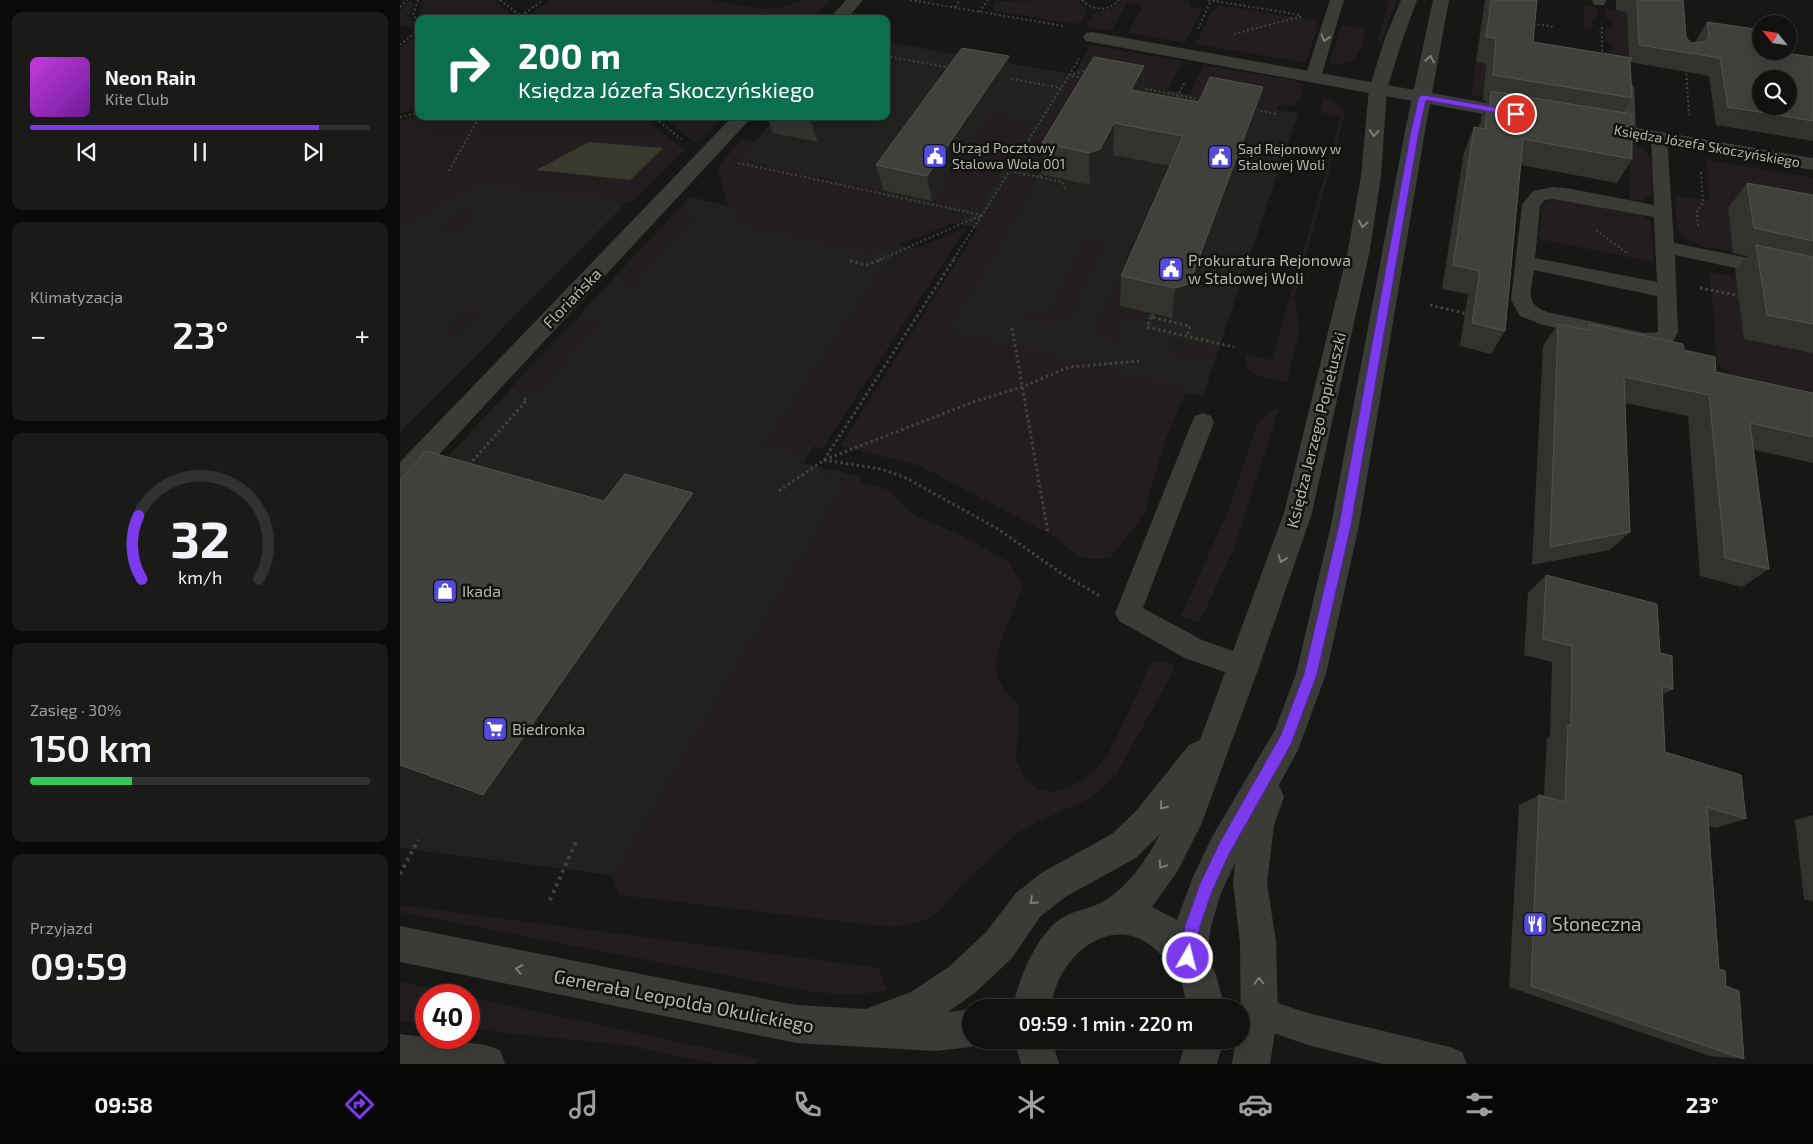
<!DOCTYPE html>
<html lang="pl">
<meta charset="utf-8">
<style>
:root{--surface:#111210;--page:#1a1b19;--text:#f1f3f6;--muted:#9c9e9f;--line:#303230;--accent:#7c3aed}
body{margin:0;font-family:"Exo 2",sans-serif;background:var(--page);color:var(--text);height:100vh;display:flex;flex-direction:column;font-size:19px;white-space:nowrap}
*{box-sizing:border-box;margin:0}
p{font-size:16px;color:var(--muted)}
.icon{flex:none;width:28px;height:28px;fill:none;stroke:currentColor;stroke-width:2;stroke-linecap:round;stroke-linejoin:round}
.map{position:relative;flex:1;overflow:hidden}
.panel{display:flex;flex-direction:column;gap:12px;padding:12px;background:#090a09;width:400px}
.panel>*{flex:none}
.guide{position:absolute;left:15px;top:15px;width:475px;height:105px;border-radius:10px;box-shadow:0 5px 20px #0002,0 0 0 1px var(--line);background:#0b6e4f;color:#fff;overflow:hidden}
.needle{width:32px;rotate:300deg}
.controls{position:absolute;left:1352px;top:15px;display:grid;gap:10px}
.controls a{display:grid;place-items:center;width:45px;height:45px;border-radius:50%;background:var(--surface);box-shadow:0 5px 20px #0002,0 0 0 1px var(--line);font-size:25px}
.speed{position:absolute;left:15px;top:984px;display:flex;gap:10px;font-size:25px;font-weight:700;text-align:center}
.speed>*{display:grid;place-content:center;width:65px;height:65px;border-radius:50%;background:var(--surface);box-shadow:0 5px 20px #0002,0 0 0 1px var(--line);line-height:1}
.speed .limit{border:8px solid #d22;background:#fff;color:#111}
.pin{position:absolute;display:grid;place-items:center;width:42px;height:42px;color:#fff;margin:-21px;border:2px solid #fff;border-radius:50%;box-shadow:0 1px 5px #0007}
.me{position:absolute;width:55px;margin:-28px;rotate:8deg;stroke-linejoin:round;filter:drop-shadow(0 0 4px #0008)}
.turn{display:flex;align-items:center;gap:18px;height:105px;padding:0 20px;font-size:22px}
.turn .icon{width:65px;height:65px;stroke-width:2.5}
.turn b{display:block;font-size:35px;line-height:42px}
.big{font-size:38px;font-weight:600;line-height:1.1}
.panel .card{flex:1;display:flex;flex-direction:column;justify-content:center;gap:8px;min-width:0;padding:0 18px;border-radius:10px;background:var(--page)}
.panel .dial{align-items:center;gap:0}
.dial svg{height:130px;overflow:visible;fill:none;stroke:var(--line);stroke-width:7;stroke-linecap:round;text-anchor:middle}
.dial text{fill:var(--text);stroke:none}
.song{display:flex;align-items:center;gap:15px}
.cover{width:60px;height:60px;border-radius:8px;background:linear-gradient(135deg,hsl(290 70% 55%),hsl(280 70% 35%))}
.played{height:5px;border-radius:2px;background:linear-gradient(90deg,var(--accent) 85%,var(--line) 85%)}
.keys{display:flex;justify-content:space-around;direction:ltr}
.heat{display:flex;justify-content:space-between;align-items:center;font-size:28px;direction:ltr}
.charge{height:8px;border-radius:4px;background:linear-gradient(90deg,#34c759 30%,var(--line) 0)}
.trip{position:absolute;left:562px;top:999px;width:288px;height:50px;border-radius:25px;background:var(--surface);box-shadow:0 5px 20px #0002,0 0 0 1px var(--line);font-weight:600;line-height:50px;text-align:center}
.menu{display:flex;height:80px;justify-content:space-around;align-items:center;background:#070706;color:var(--muted)}
.menu .icon{width:35px;height:35px}
.menu .selected{color:var(--accent)}
.menu b{font-size:22px;color:var(--text)}
main{display:flex;flex:1;min-height:0}
.map>svg:first-child{display:block}
.built{fill:#21221f}
.green{fill:#221d1f;fill-rule:evenodd}
.water{fill:#3a392e}
.lines{fill:none;stroke-linecap:round;stroke-linejoin:round}
.path-far2{stroke:#42433e;stroke-width:2;stroke-dasharray:2 2.5;stroke-linecap:butt}
.path-far1{stroke:#42433e;stroke-width:3;stroke-dasharray:2.5 3;stroke-linecap:butt}
.path{stroke:#42433e;stroke-width:4;stroke-dasharray:3 4.5;stroke-linecap:butt}
.service{fill:#3b3c38;fill-rule:evenodd}
.minor{fill:#3b3c38;fill-rule:evenodd}
.tertiary{fill:#3b3c38;fill-rule:evenodd}
.wall{fill:#32332f}
.shaded-wall{fill:#212220}
.building{fill:#40413c;stroke:#52534e;fill-rule:evenodd}
.oneway{stroke:#7e7f77}
.route{fill:#7c3aed;stroke:#51269a}
.labels{text-anchor:middle;stroke-width:5;stroke-linejoin:round;paint-order:stroke}
.far-street-label{font-size:14px;fill:#b5b6aa;stroke:#121311}
.far-poi-label{font-size:14px;fill:#b5b6aa;stroke:#121311;text-anchor:start}
.poi-label{font-size:16px;fill:#b5b6aa;stroke:#121311;text-anchor:start}
.street-label{font-size:16px;fill:#b5b6aa;stroke:#121311}
.near-poi-label{font-size:19px;fill:#b5b6aa;stroke:#121311;text-anchor:start}
.near-street-label{font-size:19px;fill:#b5b6aa;stroke:#121311}
</style>
<main>
<section class="panel">
<div class="card">
<div class="song"><i class="cover"></i><div><b>Neon Rain</b><p>Kite Club</p></div></div>
<div class="played"></div>
<div class="keys"><svg class="icon" aria-label="previous" viewBox="0 0 24 24"><path d="M18 5L8 12l10 7zM5 5v14"/></svg><svg class="icon" aria-label="pause" viewBox="0 0 24 24"><path d="M8 5v14M16 5v14"/></svg><svg class="icon" aria-label="next" viewBox="0 0 24 24"><path d="M6 5l10 7-10 7zM19 5v14"/></svg></div>
</div>
<div class="card"><p>Klimatyzacja</p>
<div class="heat"><a>−</a><b class="big">23°</b><a>+</a></div>
</div>
<div class="card dial"><svg viewBox="0 0 100 80">
<path d="M14 69A42 42 0 1 1 86 69"/>
<path d="M14 69A42 42 0 0 1 12 30" stroke="#7c3aed"/>
<text x="50" y="56" font-size="32" font-weight="700">32</text>
<text x="50" y="72" font-size="11">km/h</text>
</svg></div>
<div class="card"><p>Zasięg · 30%</p><b class="big">150 km</b><div class="charge"></div></div>
<div class="card"><p>Przyjazd</p><b class="big">09:59</b></div>
</section>
<div class="map">
<svg width="1413" height="1064" viewBox="0 0 1413 1064">
<rect width="100%" height="100%" fill="#171816"/>
<g class="built">
<polygon points="486,42 898,113 803,396 529,337 593,232 330,169 377,116 486,116"/>
<polygon points="193,116 275,153 0,433 0,220"/>
<polygon points="290,197 533,253 403,463 462,477 244,879 0,848 0,508"/>
</g>
<g class="green">
<polygon points="22,0 93,0 117,19 22,19 19,15"/>
<polygon points="150,0 311,0 362,9 379,8 403,0 430,0 411,19 135,19 130,15"/>
<polygon points="677,0 688,10 681,22 675,24 594,11 594,1"/>
<polygon points="722,0 783,0 791,2 789,7 802,9 785,43 728,33 743,6 727,3 711,31 688,27 687,24 696,12 712,9"/>
<polygon points="989,0 997,0 981,44 977,43"/>
<polygon points="9,2 14,3 9,16 17,25 17,27 0,25 0,11"/>
<polygon points="819,5 919,21 906,63 796,44 812,10 816,11"/>
<polygon points="1184,5 1197,7 1198,16 1190,20 1195,26 1183,30"/>
<polygon points="1205,9 1227,12 1230,80 1206,59 1205,52 1214,49 1213,46 1205,41 1205,28 1210,27 1214,24 1213,21 1205,17"/>
<path d="M942,25L966,29C959,53 959,67 929,63Z"/>
<polygon points="19,32 19,110 0,113 0,48"/>
<polygon points="691,45 783,61 768,90 764,90 674,74"/>
<polygon points="1076,62 1086,64 1084,84 1217,119 1071,95"/>
<path d="M803,65L893,80L904,84C900,102 899,108 879,105L876,111L793,95L790,93Z"/>
<polygon points="672,78 694,82 640,174 616,170"/>
<path d="M924,97L938,104L945,113L895,296L899,331L887,382C871,379 842,378 846,354L872,360L941,118L921,112L920,110Z"/>
<polygon points="593,111 604,113 632,125 580,204 573,210 532,201"/>
<path d="M19,116H242L284,150L233,202L76,186L0,228V119ZM189,142L263,148V149L230,180L137,170Z"/>
<polygon points="261,116 323,116 296,143"/>
<polygon points="342,139 357,142 342,159 483,190 487,198 571,216 471,256 345,228 327,203 318,167"/>
<path d="M1229,143C1256,148 1254,172 1251,195L1243,200H1230Z"/>
<polygon points="1307,160 1413,178 1413,268 1305,247 1285,239 1276,226 1276,196 1309,201"/>
<path d="M612,174L638,179L551,328L788,387L766,439L749,494L746,512L710,558C683,561 676,558 657,538L520,466L440,446Z"/>
<polygon points="1166,198 1243,215 1251,222 1254,262 1139,239 1142,206 1150,199"/>
<path d="M82,203L57,232L41,228L42,223C51,214 69,203 82,203Z"/>
<polygon points="282,205 295,217 232,288 222,285 218,274"/>
<polygon points="567,227 422,449 409,445 401,456 362,446 488,260"/>
<path d="M736,230L752,233L730,309L746,312L741,323L724,319L714,343C706,341 700,336 699,327C698,316 712,296 716,285C723,267 729,248 736,230Z"/>
<path d="M686,235L708,239L672,314C659,329 636,331 622,315V307L648,312Z"/>
<polygon points="1310,272 1413,293 1413,392 1332,375 1317,364"/>
<path d="M67,305L77,308V316C66,327 56,342 39,340Z"/>
<polygon points="193,318 203,319 137,394 114,388 115,383 168,327 176,322"/>
<path d="M773,337L818,348C807,364 782,368 770,351Z"/>
<polygon points="875,409 879,409 832,553 799,623 781,616 826,516 856,427 865,415"/>
<path d="M423,472L486,489L514,515L559,534L609,562L623,587C616,603 592,657 596,673C600,686 609,696 619,704L616,761L625,779L640,790L655,792L674,785L691,774L708,755L736,697L751,662H769L775,668L716,775L691,798L639,821L616,834L563,884L542,908L527,920L496,927L480,926L220,895L212,876L444,483L420,477Z"/>
<path d="M0,905L479,968L486,990C459,996 435,994 407,991L0,912Z"/>
<polygon points="0,982 61,995 26,995 26,1024 0,1021"/>
<polygon points="69,997 358,1059 356,1064 316,1064 226,1045 69,1029"/>
</g>
<polygon class="water" points="189,142 263,148 230,180 136,170"/>
<g class="lines">
<g class="path-far2">
<polyline points="18,0 13,15 19,23"/>
<polyline points="100,0 125,19"/>
<polyline points="510,0 664,26"/>
<path d="M682,0C692,11 709,12 719,0"/>
<polyline points="808,0 901,15"/>
<polyline points="0,7 7,0"/>
<polyline points="555,7 560,0"/>
<polyline points="579,12 588,0"/>
<polyline points="121,16 143,0"/>
<polyline points="1133,24 1155,27"/>
<polyline points="1202,27 1202,55"/>
<polyline points="798,29 811,1"/>
<polyline points="834,34 903,16"/>
<polyline points="0,45 19,29"/>
<polyline points="486,56 552,68"/>
<polyline points="1286,69 1289,115"/>
<polyline points="669,75 688,70"/>
<polyline points="672,76 685,78"/>
<polyline points="607,78 661,88"/>
<polyline points="741,88 803,100"/>
<polyline points="775,101 785,82"/>
<polyline points="856,110 876,114"/>
<polyline points="252,116 281,139"/>
<polyline points="0,117 19,113"/>
<polyline points="338,163 582,215 679,59"/>
<polyline points="49,171 80,116"/>
<polyline points="610,171 662,182 667,191"/>
<polyline points="640,177 646,167"/>
<polyline points="1298,226 1297,211 1303,203 1301,172"/>
<polyline points="1196,230 1227,253"/>
<polyline points="479,260 582,215 553,260"/>
</g>
<g class="path-far1">
<polyline points="450,261 468,265 482,259"/>
<polyline points="1300,288 1341,296"/>
<polyline points="1030,305 1068,314"/>
<polyline points="753,314 751,317 790,326 787,336"/>
<polyline points="751,317 747,327 834,347"/>
<polyline points="612,328 648,533"/>
<polyline points="424,460 554,259"/>
<polyline points="424,460 481,469 506,478 598,529 661,573 700,596"/>
<polyline points="69,465 127,400 122,398"/>
<polyline points="379,491 424,460 573,402 622,387 669,367 740,361"/>
</g>
<g class="path">
<polyline points="0,874 18,840"/>
<polyline points="150,900 177,839"/>
</g>
<g class="service">
<polygon points="930,0 944,0 921,77 918,80 908,80 905,77"/>
<polygon points="1192,0 1206,0 1204,5 1194,5"/>
<polygon points="1226,82 1232,84 1234,87 1236,132 1234,136 1222,136 1220,132 1218,87 1220,84"/>
<path d="M1259,133L1265,134L1267,138L1274,243L1413,271V285L1275,255L1278,332L1271,345L1264,347H1245L1143,325L1120,316L1111,300L1122,205L1133,191L1153,187L1172,189L1254,205L1251,138L1253,134ZM1153,199L1254,217L1257,282L1135,258L1140,206L1145,200ZM1134,270L1257,296L1258,332L1245,333L1147,312C1124,302 1131,293 1134,270Z"/>
<polygon points="803,413 811,416 814,422 743,608 802,640 853,658 857,667 853,676 844,679 785,658 719,621 715,613 792,422 795,416"/>
<polygon points="859,997 908,1013 1050,1047 1062,1052 1067,1064 983,1064 908,1045 848,1024 843,1013 848,1002"/>
</g>
<g class="minor">
<polygon points="446,0 463,0 447,19 429,19"/>
<polygon points="692,32 1121,109 1128,111 1130,115 1128,119 1121,121 686,41 683,37 686,33"/>
<polygon points="333,116 353,116 9,487 0,490 0,462"/>
<polygon points="1196,121 1413,158 1413,170 1189,131 1186,127 1189,123"/>
</g>
<g class="tertiary">
<path d="M1001,0H1017L1003,38L987,89L981,176L970,250L912,513L859,667L801,825L777,872L752,907L777,920L793,877L812,837L875,730L896,674L931,525L1005,131L1033,0H1049L1025,131L959,525L926,674L898,750L879,785L884,797L874,825L867,883L876,942L878,1013L870,1064H832L836,1040H841L840,942L833,883L835,863L821,893L811,926L807,955L816,975L825,1008H787C785,999 784,989 781,981C777,972 769,964 763,957C719,905 657,952 651,1008H613C617,981 639,929 665,916C677,910 692,908 704,901C729,886 747,859 760,834L736,858L665,897L640,917L612,958L576,992L548,1012L571,1009V1040H585L571,1047L535,1051L396,1043L0,962V926L396,1005L466,1009L511,992L550,966L586,932L616,893L641,873L712,834L737,810L789,745L800,740L884,513L948,250L961,176L969,89L985,38Z"/>
<polygon points="0,1034 86,1045 100,1050 105,1064 0,1064"/>
<polygon points="614,1040 652,1040 659,1064 621,1064"/>
<polygon points="786,1040 824,1040 817,1064 779,1064"/>
</g>
</g>
<g class="wall">
<polygon points="1085,0 1137,0 1133,42 1229,58 1227,12 1216,10 1216,0 1283,0 1286,37 1291,43 1297,42 1296,40 1307,22 1384,53 1413,57 1413,141 1316,125 1309,76 1230,62 1232,98 1223,113 1232,159 1217,183 1121,165 1105,331 1091,354 1060,346 1068,294 1042,289 1064,152 1074,127 1078,128 1081,121 1081,116 1087,101 1083,100 1086,64 1076,62"/>
<polygon points="744,66 743,92 858,119 785,315 772,318 720,306 721,276 770,166 713,155 700,181 690,185 644,175 642,143"/>
<polygon points="611,81 532,201 483,190 476,165"/>
<polygon points="367,116 440,116 418,142 373,133"/>
<polygon points="1347,183 1413,195 1413,353 1344,339 1335,270 1347,256 1333,253 1328,208"/>
<polygon points="1158,324 1186,329 1189,324 1284,350 1316,372 1413,393 1413,463 1354,450 1369,569 1342,587 1300,576 1288,416 1225,403 1230,532 1210,550 1132,565 1143,346"/>
<polygon points="1146,575 1260,653 1273,689 1262,695 1265,752 1346,819 1315,828 1309,826 1319,969 1326,986 1344,1059 1310,1056 1109,987 1119,805 1139,795 1144,796 1147,738 1150,736 1152,662 1124,655 1128,593"/>
<polygon points="1413,815 1413,902 1404,899 1395,820"/>
</g>
<g class="shaded-wall">
<polygon points="609,56 611,81 532,201 527,176"/>
<polygon points="744,66 743,98 731,90"/>
<polygon points="863,87 858,119 785,315 772,318 775,288"/>
<polygon points="410,116 440,116 418,142 409,117"/>
<polygon points="714,123 713,155 700,181 690,185 689,153"/>
<polygon points="293,493 314,519 121,808 83,795"/>
<polygon points="0,764 12,768 0,785"/>
</g>
<g class="building">
<polygon points="1091,0 1137,0 1133,42 1232,58 1230,62 1232,98 1093,75 1096,38 1086,37"/>
<path d="M1237,0H1283L1286,37L1291,43L1305,42L1309,37L1307,22L1361,30V51H1384V53L1413,57V121L1328,107L1320,58L1239,45ZM1361,79H1389V106H1361Z"/>
<polygon points="562,48 609,56 527,176 476,165"/>
<polygon points="694,57 744,66 731,90 799,102 810,77 863,87 789,284 775,288 721,276 783,136 714,123 700,149 689,153 642,143"/>
<polygon points="1091,91 1232,114 1232,159 1123,139 1105,331 1072,323 1080,271 1053,265 1074,127 1085,129 1087,106 1090,106"/>
<polygon points="1347,183 1413,195 1413,241 1354,228"/>
<polygon points="1356,245 1413,257 1413,324 1367,315"/>
<polygon points="1158,324 1189,330 1189,324 1283,344 1284,350 1315,357 1316,372 1413,393 1413,437 1350,423 1369,569 1325,558 1309,395 1224,377 1230,532 1150,547"/>
<polygon points="26,451 204,501 225,474 293,493 83,795 0,765 0,480"/>
<polygon points="1146,575 1257,604 1260,653 1272,656 1273,689 1262,686 1265,752 1341,775 1346,819 1307,807 1319,969 1325,971 1326,986 1339,991 1344,1059 1131,986 1139,795 1165,802 1168,725 1171,726 1172,646 1143,639"/>
</g>
<defs><path id="oneway-chevron" d="M-2-3.5L2.5 0L-2 3.5" fill="none" stroke-width="1.6" stroke-linecap="round" stroke-linejoin="round" transform="scale(1.25)"/></defs>
<g class="oneway">
<use href="#oneway-chevron" transform="translate(925 38) rotate(107)"/>
<use href="#oneway-chevron" transform="translate(1030 59) rotate(-80)"/>
<use href="#oneway-chevron" transform="translate(974 133) rotate(95)"/>
<use href="#oneway-chevron" transform="translate(963 224) rotate(99)"/>
<use href="#oneway-chevron" transform="translate(882 559) rotate(109)"/>
<use href="#oneway-chevron" transform="translate(763 806) rotate(129)"/>
<use href="#oneway-chevron" transform="translate(762 865) rotate(124)"/>
<use href="#oneway-chevron" transform="translate(633 901) rotate(138)"/>
<use href="#oneway-chevron" transform="translate(119 969) rotate(-168)"/>
<use href="#oneway-chevron" transform="translate(859 981) rotate(-91)"/>
</g>
<polygon class="route" points="1023,95 1116,111 1120,114 1116,116 1026,100 1019,131 951,525 917,674 891,744 829,854 812,891 800,926 793,963 788,966 783,963 780,958 785,926 800,884 819,844 881,735 904,674 939,525 1011,131 1019,97"/>
<defs>
<symbol id="civic-square" viewBox="-11 -11 22 22"><rect x="-9" y="-9" width="18" height="18" rx="4" fill="#5649dd" stroke="#121311"/><path d="M-.6-6.5H3V-4.5H.6V-3L4-1V1h2V6H-6V1h2V-1L-.6-3ZM-1.2 2.5V6h2.4V2.5Z" fill="#fff"/></symbol>
<symbol id="shop-square" viewBox="-11 -11 22 22"><rect x="-9" y="-9" width="18" height="18" rx="4" fill="#5649dd" stroke="#121311"/><path d="M-5-2.5h2.3a2.7 3.5 0 0 1 5.4 0H5L5.5 6h-11ZM-1.5-2.5h3a1.5 2.3 0 0 0-3 0Z" fill="#fff"/></symbol>
<symbol id="supermarket-square" viewBox="-11 -11 22 22"><rect x="-9" y="-9" width="18" height="18" rx="4" fill="#5649dd" stroke="#121311"/><path d="M-6-5.5h2.5l.6 2H6L4.5 2H-2.5L-4.4-4H-6ZM-1.5 3.2a1.3 1.3 0 1 0 .1 0ZM3 3.2a1.3 1.3 0 1 0 .1 0Z" fill="#fff"/></symbol>
<symbol id="restaurant-square" viewBox="-11 -11 22 22"><rect x="-9" y="-9" width="18" height="18" rx="4" fill="#5649dd" stroke="#121311"/><path d="M-5-6h1v4h1v-4h1v4h1v-4h1v5L-1.5 .5V6h-2V.5L-5-1ZM5-6V6H3V1.5H1.5Q1.5-4 5-6Z" fill="#fff"/></symbol>
</defs>
<g fill-rule="evenodd">
<use href="#civic-square" x="521" y="142" width="28" height="28"/>
<use href="#civic-square" x="806" y="143" width="28" height="28"/>
<use href="#civic-square" x="757" y="255" width="28" height="28"/>
<use href="#shop-square" x="31" y="577" width="28" height="28"/>
<use href="#supermarket-square" x="81" y="715" width="28" height="28"/>
<use href="#restaurant-square" x="1121" y="910" width="28" height="28"/>
</g>
<g class="labels">
<g class="far-street-label">
<text transform="translate(1307 146) rotate(10)" y="5">Księdza Józefa Skoczyńskiego</text>
</g>
<g class="far-poi-label">
<text x="552" y="153">Urząd Pocztowy<tspan x="552" dy="16">Stalowa Wola 001</tspan></text>
<text x="838" y="154">Sąd Rejonowy w<tspan x="838" dy="16">Stalowej Woli</tspan></text>
</g>
<g class="poi-label">
<text x="788" y="266">Prokuratura Rejonowa<tspan x="788" dy="18">w Stalowej Woli</tspan></text>
<text x="62" y="597">Ikada</text>
<text x="112" y="735">Biedronka</text>
</g>
<g class="street-label">
<text transform="translate(172 298) rotate(-46)" y="6">Floriańska</text>
<text transform="translate(916 430) rotate(-76)" y="6">Księdza Jerzego Popiełuszki</text>
</g>
<g class="near-poi-label">
<text x="1152" y="931">Słoneczna</text>
</g>
<g class="near-street-label">
<text transform="translate(284 1001) rotate(11)" y="7">Generała Leopolda Okulickiego</text>
</g>
</g>
</svg>
<div class="controls">
<a><svg class="needle" viewBox="-14 -14 28 28"><path d="M0-13l5 13h-10z" fill="#e53935"/><path d="M0 13l5-13h-10z" fill="#9c9e9f"/></svg></a>
<a><svg class="icon" aria-label="search" viewBox="0 0 24 24"><circle cx="10" cy="10" r="6"/><path d="M15 15l6 6"/></svg></a>
</div>
<div class="speed"><div class="limit">40</div></div>
<div class="pin" style="left:1116px;top:114px;background:#d93025"><svg class="icon" aria-label="arrive" viewBox="0 0 24 24"><path d="M6 21V4h12l-3 4 3 4H6"/></svg></div>
<svg class="me" style="left:788px;top:958px" viewBox="-20 -20 40 40"><circle r="17" fill="#7c3aed" stroke="#fff" stroke-width="3"/><path d="M0-11L8 9 0 5-8 9z" fill="#fff"/></svg>
<div class="trip">09:59 · 1 min · 220 m</div>
<div class="guide">
<div class="turn"><svg class="icon" aria-label="right" viewBox="0 0 24 24"><path d="M7 20v-9h11M14 6l5 5-5 5"/></svg><div><b>200 m</b>Księdza Józefa Skoczyńskiego</div></div>
</div>
</div>
</main>
<nav class="menu">
<b>09:58</b>
<svg class="icon selected" aria-label="directions" viewBox="0 0 24 24"><path d="M12 3l9 9-9 9-9-9zM9 14v-3h6M13 9l2 2-2 2"/></svg>
<svg class="icon" aria-label="music" viewBox="0 0 24 24"><path d="M9 18V5l10-2v13"/><circle cx="6" cy="18" r="3"/><circle cx="16" cy="16" r="3"/></svg>
<svg class="icon" aria-label="phone" viewBox="0 0 24 24"><path d="M5 4h4l2 5-3 2q2 4 5 5l2-3 5 2v4C11 20 4 13 5 4z"/></svg>
<svg class="icon" aria-label="climate" viewBox="0 0 24 24"><path d="M12 3v18M4 7l16 10M4 17L20 7"/></svg>
<svg class="icon" aria-label="car" viewBox="0 0 24 24"><path d="M5 17H2v-5l4-1 3-4h7l3 4 3 1v5h-3M9 17h6M6 11h13"/><circle cx="7" cy="17" r="2"/><circle cx="17" cy="17" r="2"/></svg>
<svg class="icon" aria-label="filters" viewBox="0 0 24 24"><path d="M4 7h16M4 17h16"/><circle cx="9" cy="7" r="2"/><circle cx="15" cy="17" r="2"/></svg>
<b>23°</b>
</nav>
